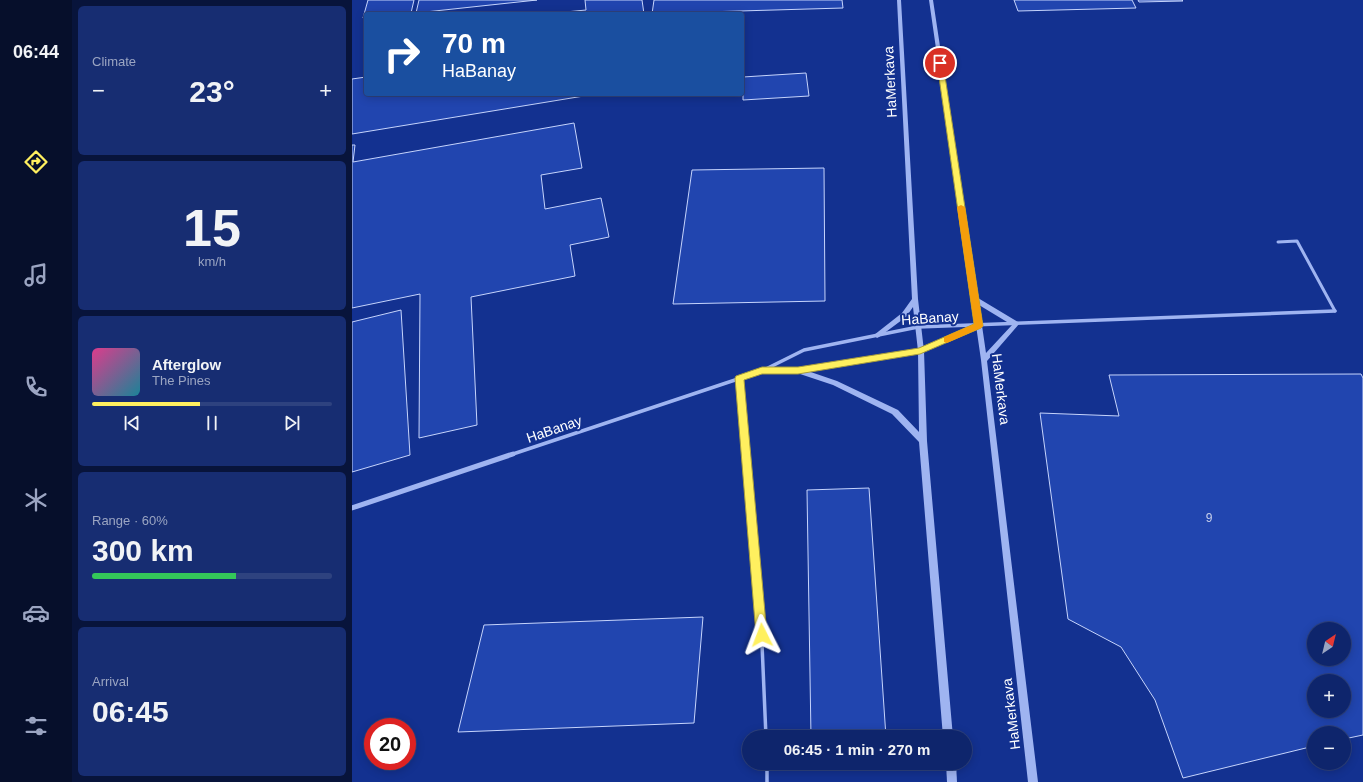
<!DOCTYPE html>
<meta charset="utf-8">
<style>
:root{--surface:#0e256c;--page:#172d72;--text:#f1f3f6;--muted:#9ba5c2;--line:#2e427f;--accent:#fff05f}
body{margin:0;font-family:Arial,sans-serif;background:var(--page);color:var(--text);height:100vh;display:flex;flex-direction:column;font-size:15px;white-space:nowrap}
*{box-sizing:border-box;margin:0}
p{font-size:13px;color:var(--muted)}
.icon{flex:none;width:22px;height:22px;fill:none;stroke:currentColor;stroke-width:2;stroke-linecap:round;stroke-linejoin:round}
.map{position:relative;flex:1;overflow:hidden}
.details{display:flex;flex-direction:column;gap:6px;padding:6px;background:#08143b;width:280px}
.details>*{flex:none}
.guide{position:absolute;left:12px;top:12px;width:380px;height:84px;border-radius:4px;box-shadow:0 2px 10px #0003,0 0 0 1px var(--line);background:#1a4fa0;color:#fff;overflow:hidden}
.needle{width:26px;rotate:35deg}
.tools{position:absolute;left:955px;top:622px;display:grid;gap:8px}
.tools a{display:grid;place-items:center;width:44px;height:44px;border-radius:50%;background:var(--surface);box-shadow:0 2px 10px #0003,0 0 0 1px var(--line);font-size:20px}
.speed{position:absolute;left:12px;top:718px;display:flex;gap:8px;font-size:20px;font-weight:700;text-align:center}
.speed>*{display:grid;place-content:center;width:52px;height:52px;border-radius:50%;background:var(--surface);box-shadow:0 2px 10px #0003,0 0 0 1px var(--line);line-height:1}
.speed .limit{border:6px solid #d22;background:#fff;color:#111}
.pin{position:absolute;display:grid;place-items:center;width:34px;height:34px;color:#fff;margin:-17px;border:2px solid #fff;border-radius:50%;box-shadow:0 1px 4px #0007}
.me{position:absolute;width:44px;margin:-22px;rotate:357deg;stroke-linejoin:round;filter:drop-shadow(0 0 3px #0008)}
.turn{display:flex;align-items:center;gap:14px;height:84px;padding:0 12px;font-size:18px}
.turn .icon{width:52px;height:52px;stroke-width:2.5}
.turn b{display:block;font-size:28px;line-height:34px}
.big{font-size:30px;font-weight:600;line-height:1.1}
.details .card{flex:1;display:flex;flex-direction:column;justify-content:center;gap:6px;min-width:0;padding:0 14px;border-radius:6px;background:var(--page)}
.details .dial{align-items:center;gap:0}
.dial b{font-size:52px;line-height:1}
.song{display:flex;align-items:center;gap:12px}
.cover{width:48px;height:48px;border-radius:6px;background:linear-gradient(135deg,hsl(330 70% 55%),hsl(190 70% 35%))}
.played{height:4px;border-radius:2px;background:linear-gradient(90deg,var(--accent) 45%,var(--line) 45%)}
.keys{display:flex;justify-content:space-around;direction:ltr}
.heat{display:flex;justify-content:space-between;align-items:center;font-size:22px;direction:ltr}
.charge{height:6px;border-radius:3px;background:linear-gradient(90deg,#34c759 60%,var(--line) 0)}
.trip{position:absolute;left:390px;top:730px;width:230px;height:40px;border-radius:20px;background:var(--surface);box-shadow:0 2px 10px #0003,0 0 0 1px var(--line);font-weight:600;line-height:40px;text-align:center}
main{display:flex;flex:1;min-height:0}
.dock{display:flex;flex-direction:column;width:72px;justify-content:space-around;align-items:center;background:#060f2b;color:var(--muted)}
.dock .icon{width:28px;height:28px}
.dock .active{color:var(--accent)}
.dock b{font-size:18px;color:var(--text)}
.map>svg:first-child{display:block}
.building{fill:#2145af;stroke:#c6d4fc;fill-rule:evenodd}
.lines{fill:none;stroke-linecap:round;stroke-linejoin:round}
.service-far1{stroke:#9fb4f1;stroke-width:3}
.service{stroke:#9fb4f1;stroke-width:3.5}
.minor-far1{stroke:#9fb4f1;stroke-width:3.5}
.minor{stroke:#9fb4f1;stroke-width:5}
.tertiary{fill:#9fb4f1;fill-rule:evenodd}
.route{fill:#fff05f;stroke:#a69c3e}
.slow{fill:#f59e0b}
.labels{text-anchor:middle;stroke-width:4;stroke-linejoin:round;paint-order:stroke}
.number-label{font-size:12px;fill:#c8d0eb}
.street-label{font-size:14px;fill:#fff;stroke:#133190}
</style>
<main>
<nav class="dock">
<b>06:44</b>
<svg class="icon active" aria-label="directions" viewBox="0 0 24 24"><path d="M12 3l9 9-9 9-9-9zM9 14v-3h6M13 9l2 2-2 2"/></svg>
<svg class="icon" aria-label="music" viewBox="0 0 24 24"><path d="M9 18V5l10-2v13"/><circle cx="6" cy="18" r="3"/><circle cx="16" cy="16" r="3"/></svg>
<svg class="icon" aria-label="phone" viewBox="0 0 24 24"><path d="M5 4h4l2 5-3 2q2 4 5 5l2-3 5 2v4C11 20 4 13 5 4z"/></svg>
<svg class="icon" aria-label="climate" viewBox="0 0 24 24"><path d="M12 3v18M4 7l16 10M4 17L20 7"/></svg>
<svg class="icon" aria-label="car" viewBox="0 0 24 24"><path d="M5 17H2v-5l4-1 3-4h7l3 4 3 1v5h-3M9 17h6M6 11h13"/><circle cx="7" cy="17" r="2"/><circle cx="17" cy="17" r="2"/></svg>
<svg class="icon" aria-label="filters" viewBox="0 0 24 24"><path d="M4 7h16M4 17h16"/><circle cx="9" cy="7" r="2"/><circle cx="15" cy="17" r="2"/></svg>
</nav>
<section class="details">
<div class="card"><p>Climate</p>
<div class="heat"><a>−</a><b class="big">23°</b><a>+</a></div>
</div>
<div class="card dial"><b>15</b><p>km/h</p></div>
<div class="card">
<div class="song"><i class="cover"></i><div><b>Afterglow</b><p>The Pines</p></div></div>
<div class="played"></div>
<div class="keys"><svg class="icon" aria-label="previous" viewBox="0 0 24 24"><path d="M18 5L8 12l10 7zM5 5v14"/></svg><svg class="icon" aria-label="pause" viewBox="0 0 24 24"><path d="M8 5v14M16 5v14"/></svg><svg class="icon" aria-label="next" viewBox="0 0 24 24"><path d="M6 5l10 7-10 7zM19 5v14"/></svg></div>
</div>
<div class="card"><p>Range · 60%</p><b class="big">300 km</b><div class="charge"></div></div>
<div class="card"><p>Arrival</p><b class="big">06:45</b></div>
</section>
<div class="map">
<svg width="1011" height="782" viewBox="0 0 1011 782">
<rect width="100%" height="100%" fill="#133190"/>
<g class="building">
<polygon points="16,0 62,0 59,13 14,14 14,18 11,18"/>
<polygon points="67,0 185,0 64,13"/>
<polygon points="233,0 290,0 292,14 193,14 234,10"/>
<polygon points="302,0 490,0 491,8 353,12 353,14 300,14"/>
<polygon points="662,0 780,0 784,8 666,11"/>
<polygon points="786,0 830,0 831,1 787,2"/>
<polygon points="454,73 457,96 391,100 391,77"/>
<polygon points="14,77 14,94 244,94 0,134 0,79"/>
<polygon points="222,123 230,168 189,175 193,209 249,198 257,237 218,245 223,276 119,297 125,425 67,438 68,294 0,308 0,145 3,145 1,162"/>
<polygon points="472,168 473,301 321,304 340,170"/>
<polygon points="49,310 58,455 0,472 0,322"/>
<path d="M1009,374L1011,378V735L992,739V733H962V746L831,778L803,700L769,647L716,619L688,413L767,416L757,375ZM962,629H992V659H962ZM962,681H992V711H962Z"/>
<polygon points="517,488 534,737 459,737 455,490"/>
<polygon points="351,617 342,723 106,732 132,625"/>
</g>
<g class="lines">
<g class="service-far1">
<polyline points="926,242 945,241 983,311"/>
<polyline points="388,378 395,455"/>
</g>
<g class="service">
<polyline points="395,454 409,621 414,737"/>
<polyline points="415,763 415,782"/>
</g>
<g class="minor-far1">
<polyline points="412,371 447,371 569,351 624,327"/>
<polyline points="158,455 410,371 452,350 566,327 983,311"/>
</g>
<polyline class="minor" points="0,508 161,454"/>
<g class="tertiary">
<polygon points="545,0 549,0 566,299 572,351 575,441 601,737 591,737 567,442 540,414 481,385 445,373 444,371 445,369 447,368 485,381 546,410 567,432 566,351 561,307 554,317 527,337 525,338 522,335 550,313 560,299"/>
<path d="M577,0H581L626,298L666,322L667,324L635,361L686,782H676L629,360ZM627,305L660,325L634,353Z"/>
<polygon points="594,763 604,763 605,782 595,782"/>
</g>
</g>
<polygon class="route" points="588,61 591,63 631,326 629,328 568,354 446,374 410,374 392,380 415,635 414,639 410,641 406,639 404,635 383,378 384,376 410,367 446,367 567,348 622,324 585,63"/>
<polygon class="slow" points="609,205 613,207 631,326 629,328 595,343 592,342 592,337 622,324 605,207"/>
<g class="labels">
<g class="number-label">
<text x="857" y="522">9</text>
</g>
<g class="street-label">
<text transform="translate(538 82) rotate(-93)" y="5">HaMerkava</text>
<text transform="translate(578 318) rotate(-4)" y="5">HaBanay</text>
<text transform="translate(649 389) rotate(83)" y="5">HaMerkava</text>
<text transform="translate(202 429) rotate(-19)" y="5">HaBanay</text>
<text transform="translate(659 714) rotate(-97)" y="5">HaMerkava</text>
</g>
</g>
</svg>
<div class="tools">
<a><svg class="needle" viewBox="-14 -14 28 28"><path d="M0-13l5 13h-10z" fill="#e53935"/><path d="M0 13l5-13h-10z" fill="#9ba5c2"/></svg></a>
<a>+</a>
<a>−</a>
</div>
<div class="speed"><div class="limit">20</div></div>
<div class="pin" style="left:588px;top:63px;background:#d93025"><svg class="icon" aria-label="arrive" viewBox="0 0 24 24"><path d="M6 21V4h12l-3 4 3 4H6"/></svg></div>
<svg class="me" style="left:410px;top:635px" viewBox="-20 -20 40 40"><path d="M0-17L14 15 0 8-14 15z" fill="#fff05f" stroke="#fff" stroke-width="4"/></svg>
<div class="trip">06:45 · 1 min · 270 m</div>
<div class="guide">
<div class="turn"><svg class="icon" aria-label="right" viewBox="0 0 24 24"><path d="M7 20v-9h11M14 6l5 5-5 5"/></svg><div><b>70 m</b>HaBanay</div></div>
</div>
</div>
</main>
